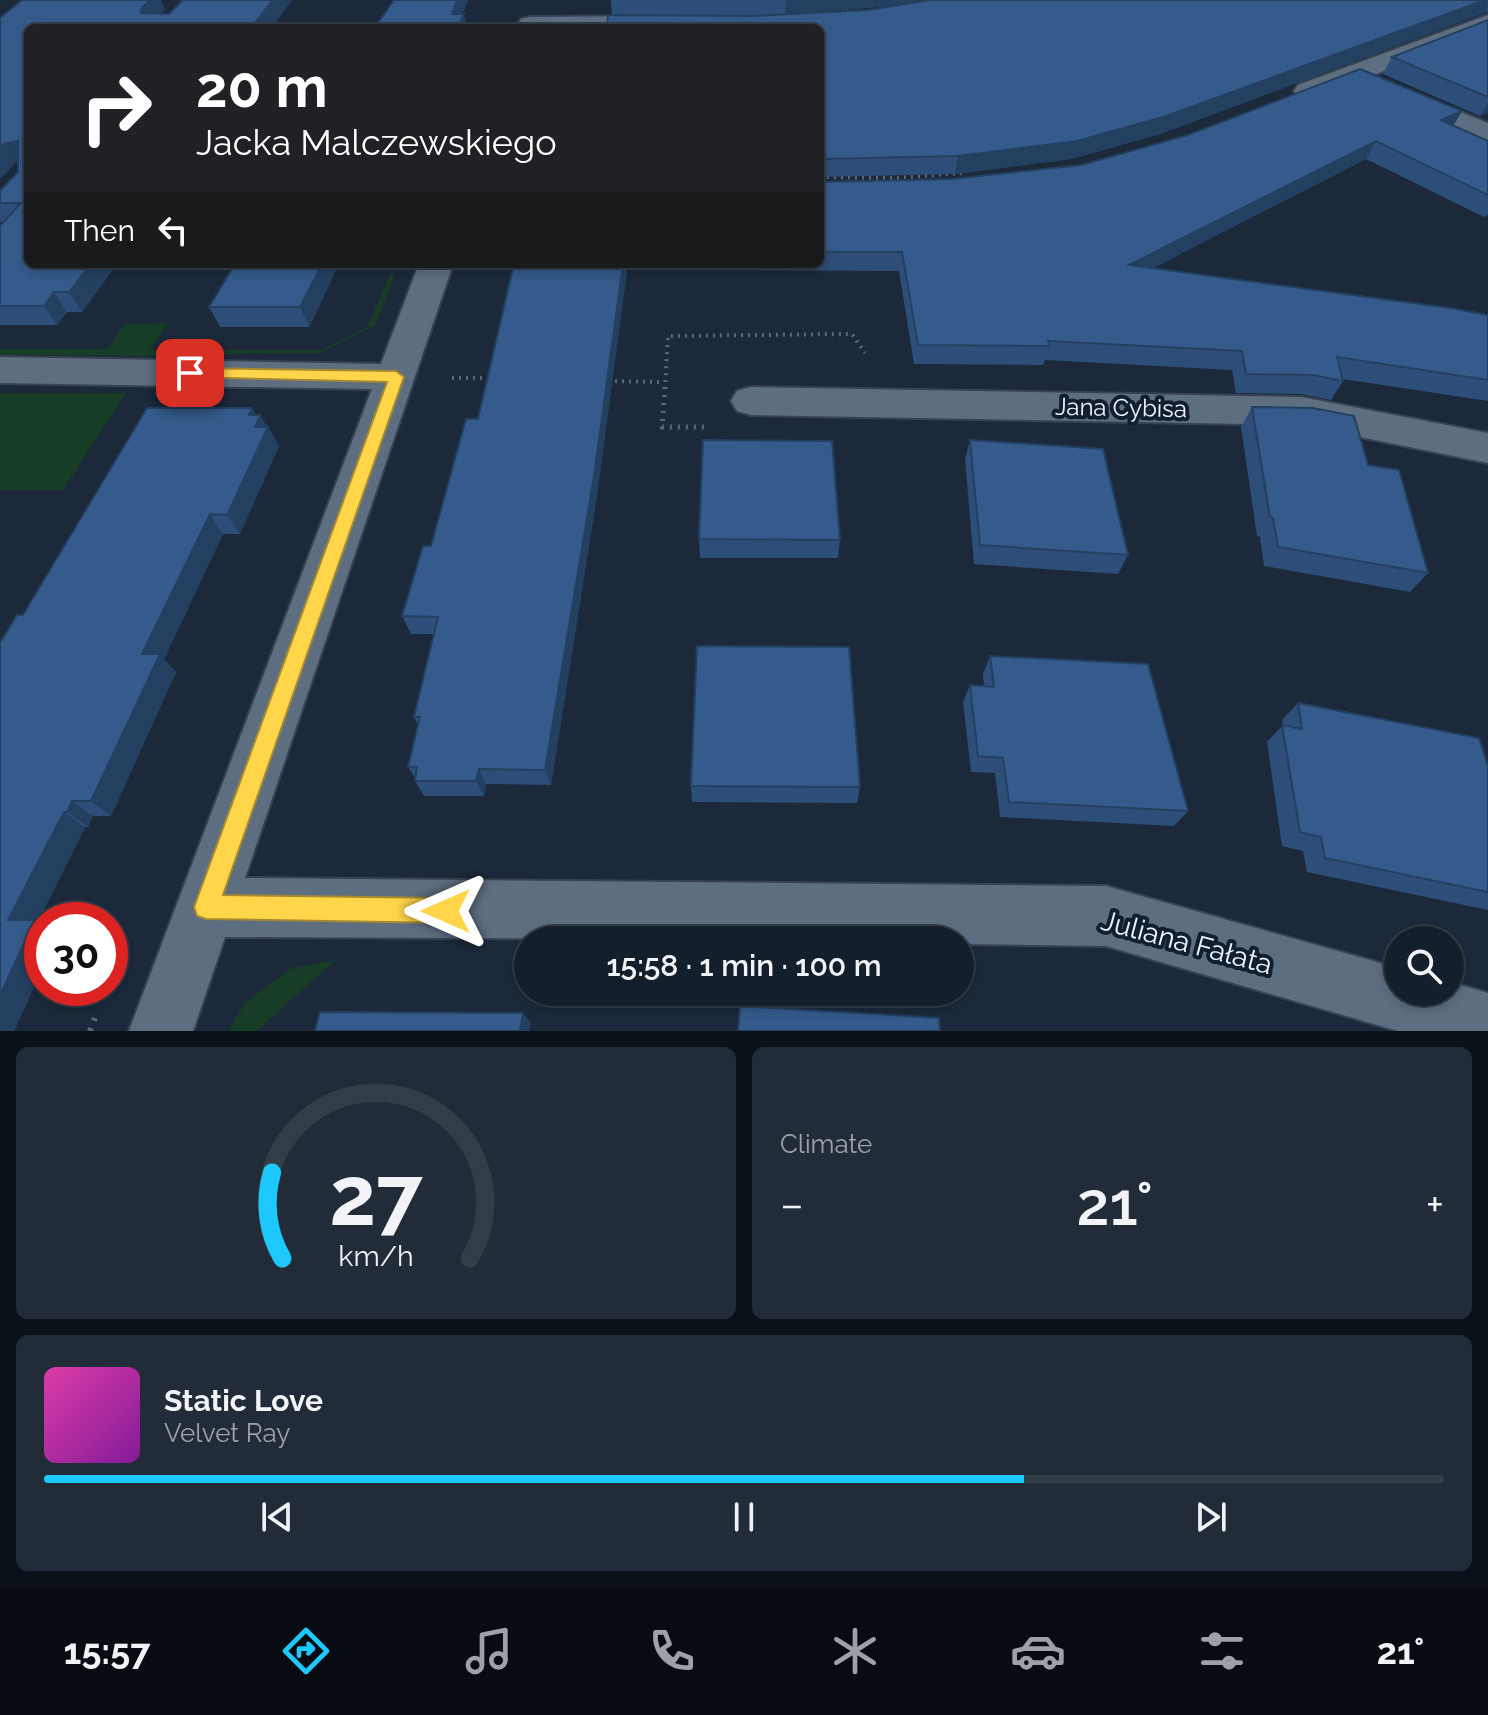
<!DOCTYPE html>
<meta charset="utf-8">
<style>
:root{--surface:#141f2c;--page:#212c38;--text:#f1f3f6;--muted:#9da2a9;--line:#333d48;--accent:#1dc9fc}
body{margin:0;font-family:Raleway,sans-serif;background:var(--page);color:var(--text);height:100vh;display:flex;flex-direction:column;font-size:30px;white-space:nowrap}
*{box-sizing:border-box;margin:0}
p{font-size:26px;color:var(--muted)}
.icon{flex:none;width:44px;height:44px;fill:none;stroke:currentColor;stroke-width:2;stroke-linecap:round;stroke-linejoin:round}
.map{position:relative;height:1031px;overflow:hidden}
.details{display:flex;flex-direction:column;gap:16px;padding:16px;background:#0b1118;flex:1}
.details>*{flex:none}
.guide{position:absolute;left:24px;top:24px;width:800px;height:244px;border-radius:12px;box-shadow:0 4px 12px #0003,0 0 0 2px var(--line);background:#202124;color:#fff;overflow:hidden}
.buttons{position:absolute;left:1384px;top:926px;display:grid;gap:16px}
.buttons a{display:grid;place-items:center;width:80px;height:80px;border-radius:50%;background:var(--surface);box-shadow:0 4px 12px #0003,0 0 0 2px var(--line);font-size:40px}
.speed{position:absolute;left:24px;top:902px;display:flex;gap:16px;font-size:40px;font-weight:700;text-align:center}
.speed>*{display:grid;place-content:center;width:104px;height:104px;border-radius:50%;background:var(--surface);box-shadow:0 4px 12px #0003,0 0 0 2px var(--line);line-height:1}
.speed .limit{border:12px solid #d22;background:#fff;color:#111}
.pin{position:absolute;display:grid;place-items:center;width:68px;height:68px;color:#fff;margin:-34px;border-radius:16px;box-shadow:0 4px 12px #0006}
.me{position:absolute;width:88px;margin:-44px;rotate:270deg;stroke-linejoin:round;filter:drop-shadow(0 0 6px #0008)}
.turn{display:flex;align-items:center;gap:28px;height:168px;padding:0 40px;font-size:36px}
.turn .icon{width:104px;height:104px;stroke-width:2.5}
.turn b{display:block;font-size:56px;line-height:68px}
.then{display:flex;align-items:center;height:76px;padding:0 40px;background:#0003;gap:16px;font-size:30px}
.big{font-size:60px;font-weight:600;line-height:1.1}
.details .tile{flex:1;display:flex;flex-direction:column;justify-content:center;gap:12px;min-width:0;padding:0 28px;border-radius:12px;background:var(--page)}
.details .dial{align-items:center;gap:0}
.dial svg{height:208px;overflow:visible;fill:none;stroke:var(--line);stroke-width:7;stroke-linecap:round;text-anchor:middle}
.dial text{fill:var(--text);stroke:none}
.song{display:flex;align-items:center;gap:24px}
.cover{width:96px;height:96px;border-radius:12px;background:linear-gradient(135deg,hsl(320 70% 55%),hsl(290 70% 35%))}
.played{height:8px;border-radius:4px;background:linear-gradient(90deg,var(--accent) 70%,var(--line) 70%)}
.keys{display:flex;justify-content:space-around;direction:ltr}
.heat{display:flex;justify-content:space-between;align-items:center;font-size:44px;direction:ltr}
.details .tiles{flex:1;display:grid;gap:16px;grid-template-columns:1fr 1fr}
.tile:last-child{grid-column:span 2}
.trip{position:absolute;left:514px;top:926px;width:460px;height:80px;border-radius:40px;background:var(--surface);box-shadow:0 4px 12px #0003,0 0 0 2px var(--line);font-weight:600;line-height:80px;text-align:center}
.menu{display:flex;height:128px;justify-content:space-around;align-items:center;background:#080c12;color:var(--muted)}
.menu .icon{width:56px;height:56px}
.menu .selected{color:var(--accent)}
.menu b{font-size:36px;color:var(--text)}
.map>svg:first-child{display:block}
.green{fill:#183d27}
.lines{fill:none;stroke-linecap:round;stroke-linejoin:round}
.minor-casing{stroke:#384352;stroke-width:4}
.path-far3{stroke:#5c6877;stroke-width:3;stroke-dasharray:1 4;stroke-linecap:butt}
.path-far2{stroke:#5c6877;stroke-width:4;stroke-dasharray:2 5;stroke-linecap:butt}
.path-far1{stroke:#5c6877;stroke-width:5;stroke-dasharray:2 6;stroke-linecap:butt}
.path{stroke:#5c6877;stroke-width:6;stroke-dasharray:3 8;stroke-linecap:butt}
.minor{fill:#5e6e81;fill-rule:evenodd}
.wall{fill:#2d4e78}
.shaded-wall{fill:#244061}
.building{fill:#345b8b;stroke:#244061;stroke-width:2}
.route{fill:#ffd54a;stroke:#a68a30;stroke-width:2}
.labels{text-anchor:middle;stroke-width:8;stroke-linejoin:round;paint-order:stroke}
.street-label{font-size:24px;fill:#eef6ff;stroke:#121f30}
.near-street-label{font-size:28px;fill:#eef6ff;stroke:#121f30}
</style>
<div class="map">
<svg width="1488" height="1031" viewBox="0 0 1488 1031">
<rect width="100%" height="100%" fill="#1b293a"/>
<g class="green">
<polygon points="390,274 395,275 375,325 321,353 199,354 202,350 321,350 368,326"/>
<polygon points="168,323 150,350 172,350 169,356 0,355 0,349 107,349 125,324"/>
<polygon points="0,393 126,393 63,490 0,490"/>
<polygon points="335,960 257,1031 228,1031 245,1003 290,969"/>
</g>
<g class="lines">
<defs>
<g id="minor">
<polygon points="1488,15 1488,30 1318,97 1298,97 1294,91 1298,85"/>
<polygon points="666,16 675,18 678,23 675,28 521,28 518,24 521,19 530,17"/>
<polygon points="1401,88 1488,123 1488,142 1391,102 1387,96 1391,90"/>
<polygon points="419,264 453,264 245,878 1106,886 1398,968 1398,992 1450,992 1450,982 1488,993 1488,1031 1398,1031 1106,946 960,944 960,940 225,937 193,1031 129,1031 372,389 0,383 0,357 381,364"/>
<polygon points="751,387 1301,397 1488,433 1488,463 1301,425 751,415 737,411 731,401 737,391"/>
</g>
</defs>
<use href="#minor" class="minor-casing"/>
<g class="path-far3">
<polyline points="827,11 929,0"/>
<polyline points="707,15 749,14"/>
</g>
<g class="path-far2">
<polyline points="820,177 898,178 963,173"/>
<polyline points="452,378 494,378"/>
<polyline points="608,381 663,382"/>
<polyline points="665,389 668,336 852,334 865,353"/>
</g>
<polyline class="path-far1" points="665,387 662,427 706,427"/>
<polyline class="path" points="90,1031 95,1018"/>
<use href="#minor" class="minor"/>
</g>
<g class="wall">
<polygon points="183,0 292,0 271,28 28,264 117,264 82,312 67,312 57,325 0,325 0,226 4,222 0,222 0,191 18,172 18,162 15,163 0,179 0,18 165,9 160,14 169,14"/>
<polygon points="394,0 468,0 462,14 464,14 467,28 380,28 378,23"/>
<polygon points="611,0 920,0 886,6 791,14 1488,0 1488,13 1487,12 1160,134 1071,159 955,174 820,177 820,28 752,16 781,15 612,15"/>
<polygon points="1488,20 1488,112 1480,116 1383,74 1392,57"/>
<polygon points="1462,111 1453,126 1488,141 1488,215 1484,217 1366,159 1152,268 1488,315 1488,401 1343,379 1343,381 1331,400 1301,394 1236,393 1232,370 1045,360 1043,365 914,364 899,271 702,270 702,264 820,264 820,181 821,182 952,179 1081,165"/>
<polygon points="235,264 339,264 309,327 220,327 209,307"/>
<polygon points="514,264 634,264 633,270 627,270 597,495 551,785 486,784 484,796 424,796 415,781 415,778 408,767 418,725 414,717 434,634 411,634 402,616 431,546 478,419"/>
<polygon points="1252,407 1368,465 1428,573 1410,592 1264,566 1260,537 1257,536 1241,427"/>
<polygon points="252,408 256,415 268,427 279,446 240,534 223,534 164,659 176,672 111,816 93,816 88,827 85,827 38,921 42,923 42,969 14,1031 23,615"/>
<polygon points="970,440 1128,555 1118,574 974,564 965,459"/>
<polygon points="699,539 840,540 838,558 700,558"/>
<polygon points="990,656 1188,811 1174,826 1000,817 995,773 971,772 963,702 970,685 984,686 983,674"/>
<polygon points="1298,703 1488,766 1488,910 1307,872 1303,851 1282,846 1267,742 1283,725 1282,720"/>
<polygon points="691,786 860,787 857,803 692,802"/>
</g>
<g class="shaded-wall">
<polygon points="150,0 161,0 165,9 149,26 141,13 141,9"/>
<polygon points="273,0 292,0 271,28 251,28"/>
<polygon points="457,0 468,0 457,28 452,14"/>
<polygon points="786,0 920,0 886,6 785,15"/>
<polygon points="1485,0 1488,0 1487,12 1160,134 1071,159 955,174 958,156"/>
<polygon points="464,14 467,28 457,28"/>
<polygon points="1488,103 1488,112 1480,116"/>
<polygon points="1462,111 1451,129 1441,120"/>
<polygon points="18,141 28,160 15,163 0,179 0,147 3,144"/>
<polygon points="1376,141 1366,159 1122,284 1129,265"/>
<polygon points="91,264 117,264 82,312 69,292"/>
<polygon points="322,264 339,264 309,327 300,307"/>
<polygon points="623,264 626,264 627,270 597,495 551,785 545,770"/>
<polygon points="54,292 67,312 57,325 44,306"/>
<polygon points="252,408 259,419 260,415 279,446 240,534 227,515 249,415"/>
<polygon points="210,514 223,534 164,659 176,672 111,816 91,801 142,654"/>
<polygon points="479,769 486,784 484,796 476,781"/>
<polygon points="72,801 93,816 88,827 67,812"/>
<polygon points="64,812 85,827 38,921 42,923 42,969 14,1031 0,1031 0,995 8,920"/>
<polygon points="523,1013 531,1023 529,1031 520,1031"/>
</g>
<g class="building">
<polygon points="22,0 150,0 141,9 141,13 169,14 183,0 273,0 251,28 28,28 28,264 91,264 69,292 54,292 44,306 0,306 0,226 21,203 0,203 0,191 18,172 18,141 3,144 0,147 0,18"/>
<polygon points="394,0 457,0 452,14 464,14 457,28 384,28 387,23 378,23"/>
<polygon points="930,0 1485,0 1166,116 1077,141 958,156 821,159 820,160 820,28 607,28 608,15 752,16 868,10"/>
<polygon points="1488,20 1488,97 1392,57"/>
<polygon points="1360,69 1462,111 1441,120 1488,141 1488,195 1376,141 1129,265 1450,308 1488,315 1488,380 1337,357 1343,381 1313,375 1246,374 1242,351 1048,341 1050,346 918,345 902,252 820,252 820,181 821,182 952,179 1081,165 1188,135"/>
<polygon points="235,264 322,264 300,307 209,307"/>
<polygon points="514,264 623,264 594,476 545,770 479,769 476,781 415,781 417,767 408,767 420,717 414,717 438,617 402,616 423,546 431,546 466,419 478,419"/>
<polygon points="1252,407 1313,408 1354,416 1368,465 1399,470 1428,573 1278,547 1273,518 1270,517"/>
<polygon points="147,408 252,408 249,415 260,415 255,427 268,427 227,515 210,514 142,654 160,654 91,801 72,801 67,812 64,812 8,920 35,920 0,995 0,643 17,615 23,615"/>
<polygon points="703,440 832,441 840,540 699,539"/>
<polygon points="970,440 1103,449 1128,555 980,545"/>
<polygon points="697,646 849,647 860,787 691,786"/>
<polygon points="990,656 1148,664 1188,811 1009,802 1003,758 978,756 970,685 994,687"/>
<polygon points="1298,703 1479,738 1488,766 1488,892 1325,858 1321,837 1300,832 1282,725 1302,729"/>
<polygon points="740,1006 939,1018 940,1031 738,1031"/>
<polygon points="320,1012 523,1013 520,1031 315,1031"/>
</g>
<polygon class="route" points="190,368 396,371 404,377 223,895 446,898 455,902 459,911 455,920 446,923 206,919 197,916 194,907 387,382 184,377 182,373"/>
<g class="labels">
<g class="street-label">
<text transform="translate(1121 408) rotate(1)" y="8">Jana Cybisa</text>
</g>
<g class="near-street-label">
<text transform="translate(1187 942) rotate(15)" y="10">Juliana Fałata</text>
</g>
</g>
</svg>
<div class="buttons">
<a><svg class="icon" aria-label="search" viewBox="0 0 24 24"><circle cx="10" cy="10" r="6"/><path d="M15 15l6 6"/></svg></a>
</div>
<div class="speed"><div class="limit">30</div></div>
<div class="pin" style="left:190px;top:373px;background:#d93025"><svg class="icon" aria-label="arrive" viewBox="0 0 24 24"><path d="M6 21V4h12l-3 4 3 4H6"/></svg></div>
<svg class="me" style="left:446px;top:911px" viewBox="-20 -20 40 40"><path d="M0-17L14 15 0 8-14 15z" fill="#ffd54a" stroke="#fff" stroke-width="4"/></svg>
<div class="trip">15:58 · 1 min · 100 m</div>
<div class="guide">
<div class="turn"><svg class="icon" aria-label="right" viewBox="0 0 24 24"><path d="M7 20v-9h11M14 6l5 5-5 5"/></svg><div><b>20 m</b>Jacka Malczewskiego</div></div>
<div class="then">Then<svg class="icon" aria-label="left" viewBox="0 0 24 24"><path d="M17 20v-9H6M10 6l-5 5 5 5"/></svg></div>
</div>
</div>
<section class="details">
<div class="tiles">
<div class="tile dial"><svg viewBox="0 0 100 80">
<path d="M14 69A42 42 0 1 1 86 69"/>
<path d="M14 69A42 42 0 0 1 10 36" stroke="#1dc9fc"/>
<text x="50" y="56" font-size="32" font-weight="700">27</text>
<text x="50" y="72" font-size="11">km/h</text>
</svg></div>
<div class="tile"><p>Climate</p>
<div class="heat"><a>−</a><b class="big">21°</b><a>+</a></div>
</div>
<div class="tile">
<div class="song"><i class="cover"></i><div><b>Static Love</b><p>Velvet Ray</p></div></div>
<div class="played"></div>
<div class="keys"><svg class="icon" aria-label="previous" viewBox="0 0 24 24"><path d="M18 5L8 12l10 7zM5 5v14"/></svg><svg class="icon" aria-label="pause" viewBox="0 0 24 24"><path d="M8 5v14M16 5v14"/></svg><svg class="icon" aria-label="next" viewBox="0 0 24 24"><path d="M6 5l10 7-10 7zM19 5v14"/></svg></div>
</div>
</div>
</section>
<nav class="menu">
<b>15:57</b>
<svg class="icon selected" aria-label="directions" viewBox="0 0 24 24"><path d="M12 3l9 9-9 9-9-9zM9 14v-3h6M13 9l2 2-2 2"/></svg>
<svg class="icon" aria-label="music" viewBox="0 0 24 24"><path d="M9 18V5l10-2v13"/><circle cx="6" cy="18" r="3"/><circle cx="16" cy="16" r="3"/></svg>
<svg class="icon" aria-label="phone" viewBox="0 0 24 24"><path d="M5 4h4l2 5-3 2q2 4 5 5l2-3 5 2v4C11 20 4 13 5 4z"/></svg>
<svg class="icon" aria-label="climate" viewBox="0 0 24 24"><path d="M12 3v18M4 7l16 10M4 17L20 7"/></svg>
<svg class="icon" aria-label="car" viewBox="0 0 24 24"><path d="M5 17H2v-5l4-1 3-4h7l3 4 3 1v5h-3M9 17h6M6 11h13"/><circle cx="7" cy="17" r="2"/><circle cx="17" cy="17" r="2"/></svg>
<svg class="icon" aria-label="filters" viewBox="0 0 24 24"><path d="M4 7h16M4 17h16"/><circle cx="9" cy="7" r="2"/><circle cx="15" cy="17" r="2"/></svg>
<b>21°</b>
</nav>
